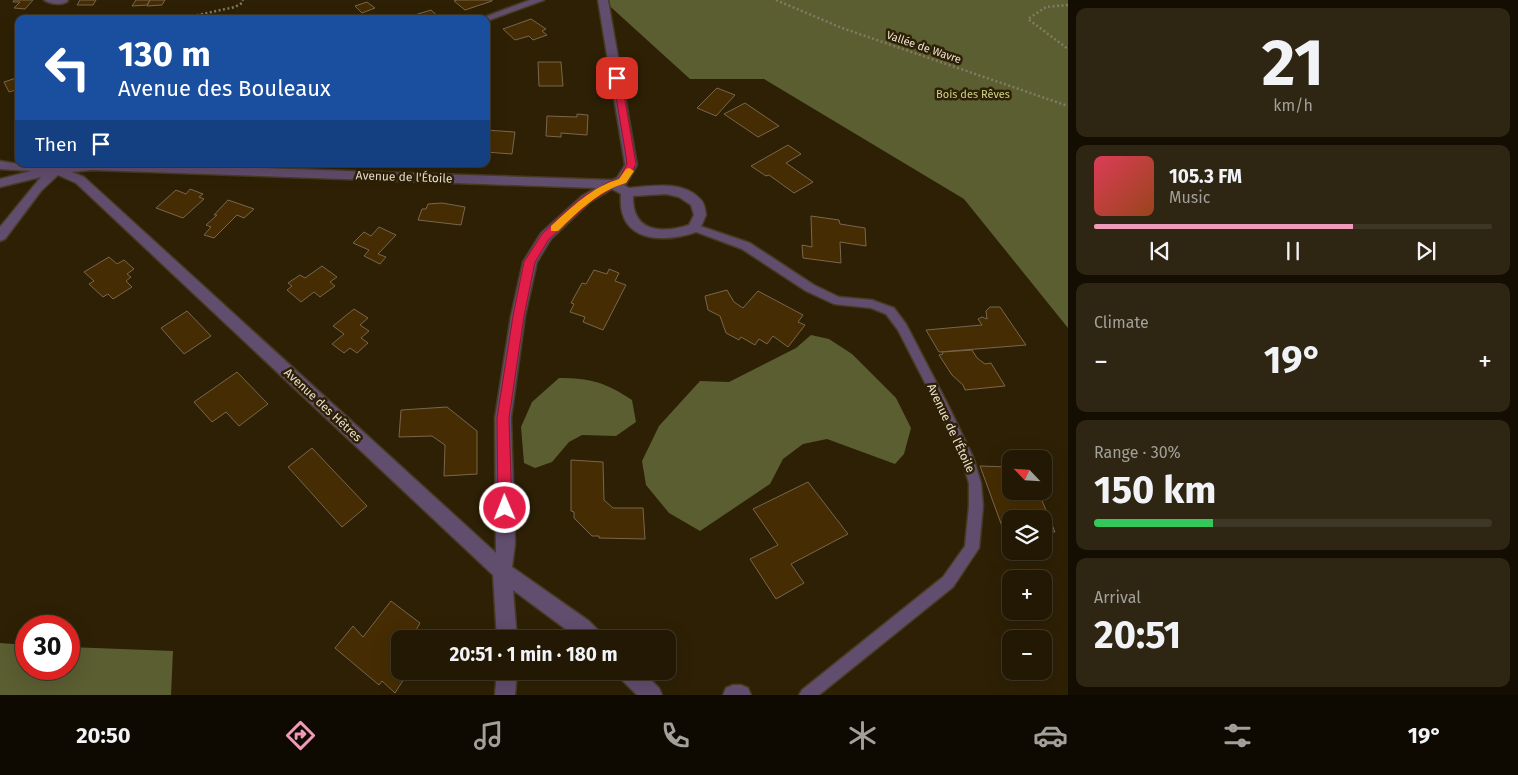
<!DOCTYPE html>
<meta charset="utf-8">
<style>
:root{--surface:#221804;--page:#2e2513;--text:#f1f3f6;--muted:#a2a09a;--line:#3f3726;--accent:#ef9ab8}
body{margin:0;font-family:"Fira Sans",sans-serif;background:var(--page);color:var(--text);height:100vh;display:flex;flex-direction:column;font-size:19px;white-space:nowrap}
*{box-sizing:border-box;margin:0}
p{font-size:16px;color:var(--muted)}
.icon{flex:none;width:28px;height:28px;fill:none;stroke:currentColor;stroke-width:2;stroke-linecap:round;stroke-linejoin:round}
.map{position:relative;flex:1;overflow:hidden}
.drawer{display:flex;flex-direction:column;gap:8px;padding:8px;background:#130d02;width:450px}
.drawer>*{flex:none}
.banner{position:absolute;left:15px;top:15px;width:475px;height:152px;border-radius:10px;box-shadow:0 5px 20px #0002,0 0 0 1px var(--line);background:#1a4fa0;color:#fff;overflow:hidden}
.needle{width:32px;rotate:295deg}
.tools{position:absolute;left:1002px;top:450px;display:grid;gap:10px}
.tools a{display:grid;place-items:center;width:50px;height:50px;border-radius:10px;background:var(--surface);box-shadow:0 5px 20px #0002,0 0 0 1px var(--line);font-size:25px}
.speed{position:absolute;left:15px;top:615px;display:flex;gap:10px;font-size:25px;font-weight:700;text-align:center}
.speed>*{display:grid;place-content:center;width:65px;height:65px;border-radius:50%;background:var(--surface);box-shadow:0 5px 20px #0002,0 0 0 1px var(--line);line-height:1}
.speed .limit{border:8px solid #d22;background:#fff;color:#111}
.pin{position:absolute;display:grid;place-items:center;width:42px;height:42px;color:#fff;margin:-21px;border-radius:10px;box-shadow:0 2px 8px #0006}
.me{position:absolute;width:55px;margin:-28px;rotate:359deg;stroke-linejoin:round;filter:drop-shadow(0 0 4px #0008)}
.turn{display:flex;align-items:center;gap:18px;height:105px;padding:0 20px;font-size:22px}
.turn .icon{width:65px;height:65px;stroke-width:2.5}
.turn b{display:block;font-size:35px;line-height:42px}
.then{display:flex;align-items:center;height:48px;padding:0 20px;background:#0003;gap:10px;font-size:19px}
.big{font-size:38px;font-weight:700;line-height:1.1}
.drawer .tile{flex:1;display:flex;flex-direction:column;justify-content:center;gap:8px;min-width:0;padding:0 18px;border-radius:10px;background:var(--page)}
.drawer .dial{align-items:center;gap:0}
.dial b{font-size:65px;line-height:1}
.song{display:flex;align-items:center;gap:15px}
.cover{width:60px;height:60px;border-radius:8px;background:linear-gradient(135deg,hsl(350 70% 55%),hsl(20 70% 35%))}
.played{height:5px;border-radius:2px;background:linear-gradient(90deg,var(--accent) 65%,var(--line) 65%)}
.keys{display:flex;justify-content:space-around;direction:ltr}
.heat{display:flex;justify-content:space-between;align-items:center;font-size:28px;direction:ltr}
.charge{height:8px;border-radius:4px;background:linear-gradient(90deg,#34c759 30%,var(--line) 0)}
.trip{position:absolute;left:391px;top:630px;width:285px;height:50px;border-radius:10px;background:var(--surface);box-shadow:0 5px 20px #0002,0 0 0 1px var(--line);font-weight:700;line-height:50px;text-align:center}
.dock{display:flex;height:80px;justify-content:space-around;align-items:center;background:#0e0a02;color:var(--muted)}
.dock .icon{width:35px;height:35px}
.dock .on{color:var(--accent)}
.dock b{font-size:22px;color:var(--text)}
main{display:flex;flex:1;min-height:0}
.map>svg:first-child{display:block}
.forest{fill:#5b5e31}
.building{fill:#452c02;stroke:#79664d}
.lines{fill:none;stroke-linecap:round;stroke-linejoin:round}
.lane-casing{stroke:#473b22;stroke-width:3}
.street-casing{stroke:#473b22;stroke-width:3}
.path{stroke:#857a64;stroke-width:2.5;stroke-dasharray:2 2.5;stroke-linecap:butt}
.lane{fill:#614d6d;fill-rule:evenodd}
.street{fill:#614d6d;fill-rule:evenodd}
.route{fill:#e11d48;stroke:#92132f}
.slow{fill:#f59e0b}
.labels{text-anchor:middle;stroke-width:5;stroke-linejoin:round;paint-order:stroke}
.far-street-label{font-size:11px;fill:#eae2d3;stroke:#2d2005}
.far-park-label{font-size:11px;fill:#ced389;stroke:#2d2005}
.street-label{font-size:12px;fill:#eae2d3;stroke:#2d2005}
</style>
<main>
<div class="map">
<svg width="1068" height="695" viewBox="0 0 1068 695">
<rect width="100%" height="100%" fill="#2d2005"/>
<g class="forest">
<polygon points="603,0 1068,0 1068,328 964,199 764,79 690,79"/>
<polygon points="811,335 829,339 852,354 896,398 911,428 904,454 895,464 827,439 803,444 783,459 770,484 700,531 669,513 646,485 642,461 659,426 700,381 729,382 796,348"/>
<path d="M559,378C590,378 605,382 632,400L636,422L616,436L582,435L569,442L552,462L535,468L524,463L521,427L532,402Z"/>
<polygon points="0,643 26,645 26,669 69,669 69,647 173,651 171,695 0,695"/>
</g>
<g class="building">
<polygon points="14,0 33,0 25,9 14,8 20,2 13,2"/>
<polygon points="80,0 96,0 93,5 77,5"/>
<polygon points="136,0 150,0 147,5 132,6"/>
<polygon points="150,0 165,0 162,5 147,6"/>
<polygon points="457,0 492,0 492,1 465,10 454,1"/>
<polygon points="367,2 375,8 362,13 355,6"/>
<polygon points="431,10 440,18 405,18"/>
<polygon points="531,19 546,29 542,31 547,35 533,40 529,36 515,40 503,29"/>
<polygon points="538,62 561,62 563,86 539,86"/>
<polygon points="19,77 19,89 9,92 4,82"/>
<polygon points="717,88 735,95 716,116 697,108"/>
<polygon points="745,103 779,126 758,137 724,114"/>
<polygon points="577,114 588,115 587,135 561,133 561,137 546,136 547,116 577,117"/>
<polygon points="486,130 515,132 512,154 486,152"/>
<polygon points="788,145 801,154 786,163 813,182 794,193 769,175 766,176 751,166"/>
<polygon points="190,189 203,194 199,197 204,199 183,218 156,208 176,190 186,194"/>
<polygon points="228,200 254,209 244,218 237,215 214,238 204,235 211,227 206,225 217,215 214,215"/>
<polygon points="442,203 465,207 461,225 418,220 422,209 426,209 428,204"/>
<polygon points="811,216 839,220 840,224 865,228 866,246 840,242 841,263 803,258 802,245 812,247"/>
<polygon points="379,227 396,235 378,254 386,257 380,264 364,256 369,250 353,243 364,232 371,236"/>
<polygon points="109,257 117,264 124,260 134,269 127,274 131,277 126,281 132,287 113,299 108,294 103,297 89,284 94,281 84,272"/>
<polygon points="322,266 337,277 330,282 335,286 320,297 314,292 301,302 287,290 292,286 288,283 300,275 305,278"/>
<polygon points="609,269 619,273 615,281 626,285 603,330 583,322 585,317 570,312 574,304 571,303 582,283 586,284 594,270 607,274"/>
<polygon points="727,290 734,302 743,308 758,291 803,315 798,322 805,325 788,347 773,336 767,344 759,339 755,345 741,337 739,340 726,333 720,316 708,310 705,296"/>
<polygon points="990,307 1000,307 1026,345 939,352 926,330 982,325 978,319 982,317 987,319 986,311"/>
<polygon points="354,309 368,318 360,325 369,331 361,338 368,343 357,353 350,348 344,353 332,344 344,334 333,326"/>
<polygon points="187,311 211,336 184,354 161,328"/>
<polygon points="972,350 977,358 985,364 991,363 1005,386 965,390 963,385 952,375 939,355 943,354 942,352"/>
<polygon points="237,372 268,404 239,426 226,412 212,422 194,402"/>
<polygon points="447,407 477,431 477,474 444,476 445,445 432,436 399,437 401,410"/>
<polygon points="312,448 367,506 342,527 288,467"/>
<polygon points="571,460 603,462 604,500 613,508 643,508 645,539 599,538 599,536 592,536 574,518 574,512 571,511"/>
<polygon points="980,466 1011,467 1011,491 1038,491 1055,532 1044,531 1044,519 1011,519 1011,530 1003,529"/>
<polygon points="808,482 848,534 791,564 804,583 776,599 750,559 778,545 753,509"/>
<polygon points="391,601 420,623 411,639 400,639 400,658 398,661 400,671 409,671 395,693 382,681 379,685 335,648 353,626 363,637"/>
</g>
<g class="lines">
<defs>
<polygon id="lane" points="694,224 750,243 814,285 839,297 872,300 894,308 906,324 948,405 973,457 981,483 983,506 979,548 953,587 819,695 799,695 802,690 943,577 965,546 969,506 969,483 961,457 940,412 898,330 886,314 871,308 834,304 806,291 742,249 691,230 689,228 691,226"/>
<g id="street">
<path d="M44,0H67L68,1C63,6 49,4 44,0Z"/>
<polygon points="530,0 544,0 487,21 486,19 479,19"/>
<path d="M598,0H608L637,165L626,184L624,185L629,188C652,186 684,180 701,200C705,204 705,210 706,215L699,231C663,244 617,243 621,194L612,189L590,202L551,239L537,262L525,316L511,418L515,544L512,567L589,621L600,632L603,639H579L513,590L517,639H497L493,575L76,183L58,175L41,191L5,239L0,241V227L41,177L0,187V179L31,171L0,169V161L19,164H143L612,180L617,178L625,165ZM92,170L596,188L582,196L541,233L523,262L511,316L495,418L496,553L84,177L72,172ZM666,194L679,197L691,205L694,215L689,225C661,234 632,232 633,196Z"/>
<polygon points="497,671 517,671 515,695 495,695"/>
<polygon points="617,671 642,671 659,688 662,695 637,695 620,678"/>
<polygon points="733,685 741,685 748,688 751,695 723,695 726,688"/>
</g>
</defs>
<use href="#lane" class="lane-casing"/>
<use href="#street" class="street-casing"/>
<g class="path">
<polyline points="776,0 842,28 1068,106"/>
<polyline points="1068,5 1046,7 1028,19 1068,49"/>
<polyline points="179,19 235,7 242,3 243,0"/>
</g>
<use href="#lane" class="lane"/>
<use href="#street" class="street"/>
</g>
<polygon class="route" points="617,76 621,78 636,164 626,183 615,186 590,202 549,239 535,262 524,316 509,418 512,508 510,513 505,515 500,513 498,508 497,418 513,316 524,262 542,234 562,215 583,197 609,182 619,179 627,164 626,156 613,78"/>
<path class="slow" d="M629,168L634,171L626,183C598,191 578,212 558,231H551V226C572,207 592,187 619,179L626,169Z"/>
<g class="labels">
<g class="far-street-label">
<text transform="translate(924 47) rotate(19)" y="4">Vallée de Wavre</text>
</g>
<g class="far-park-label">
<text x="973" y="98">Bois des Rêves</text>
</g>
<g class="street-label">
<text transform="translate(404 177) rotate(2)" y="4">Avenue de l'Étoile</text>
<text transform="translate(323 405) rotate(43)" y="4">Avenue des Hêtres</text>
<text transform="translate(951 428) rotate(65)" y="4">Avenue de l'Étoile</text>
</g>
</g>
</svg>
<div class="tools">
<a><svg class="needle" viewBox="-14 -14 28 28"><path d="M0-13l5 13h-10z" fill="#e53935"/><path d="M0 13l5-13h-10z" fill="#a2a09a"/></svg></a>
<a><svg class="icon" aria-label="layers" viewBox="0 0 24 24"><path d="M12 4l9 5-9 5-9-5zM3 14l9 5 9-5"/></svg></a>
<a>+</a>
<a>−</a>
</div>
<div class="speed"><div class="limit">30</div></div>
<div class="pin" style="left:617px;top:78px;background:#d93025"><svg class="icon" aria-label="arrive" viewBox="0 0 24 24"><path d="M6 21V4h12l-3 4 3 4H6"/></svg></div>
<svg class="me" style="left:505px;top:508px" viewBox="-20 -20 40 40"><circle r="17" fill="#e11d48" stroke="#fff" stroke-width="3"/><path d="M0-11L8 9 0 5-8 9z" fill="#fff"/></svg>
<div class="trip">20:51 · 1 min · 180 m</div>
<div class="banner">
<div class="turn"><svg class="icon" aria-label="left" viewBox="0 0 24 24"><path d="M17 20v-9H6M10 6l-5 5 5 5"/></svg><div><b>130 m</b>Avenue des Bouleaux</div></div>
<div class="then">Then<svg class="icon" aria-label="arrive" viewBox="0 0 24 24"><path d="M6 21V4h12l-3 4 3 4H6"/></svg></div>
</div>
</div>
<section class="drawer">
<div class="tile dial"><b>21</b><p>km/h</p></div>
<div class="tile">
<div class="song"><i class="cover"></i><div><b>105.3 FM</b><p>Music</p></div></div>
<div class="played"></div>
<div class="keys"><svg class="icon" aria-label="previous" viewBox="0 0 24 24"><path d="M18 5L8 12l10 7zM5 5v14"/></svg><svg class="icon" aria-label="pause" viewBox="0 0 24 24"><path d="M8 5v14M16 5v14"/></svg><svg class="icon" aria-label="next" viewBox="0 0 24 24"><path d="M6 5l10 7-10 7zM19 5v14"/></svg></div>
</div>
<div class="tile"><p>Climate</p>
<div class="heat"><a>−</a><b class="big">19°</b><a>+</a></div>
</div>
<div class="tile"><p>Range · 30%</p><b class="big">150 km</b><div class="charge"></div></div>
<div class="tile"><p>Arrival</p><b class="big">20:51</b></div>
</section>
</main>
<nav class="dock">
<b>20:50</b>
<svg class="icon on" aria-label="directions" viewBox="0 0 24 24"><path d="M12 3l9 9-9 9-9-9zM9 14v-3h6M13 9l2 2-2 2"/></svg>
<svg class="icon" aria-label="music" viewBox="0 0 24 24"><path d="M9 18V5l10-2v13"/><circle cx="6" cy="18" r="3"/><circle cx="16" cy="16" r="3"/></svg>
<svg class="icon" aria-label="phone" viewBox="0 0 24 24"><path d="M5 4h4l2 5-3 2q2 4 5 5l2-3 5 2v4C11 20 4 13 5 4z"/></svg>
<svg class="icon" aria-label="climate" viewBox="0 0 24 24"><path d="M12 3v18M4 7l16 10M4 17L20 7"/></svg>
<svg class="icon" aria-label="car" viewBox="0 0 24 24"><path d="M5 17H2v-5l4-1 3-4h7l3 4 3 1v5h-3M9 17h6M6 11h13"/><circle cx="7" cy="17" r="2"/><circle cx="17" cy="17" r="2"/></svg>
<svg class="icon" aria-label="filters" viewBox="0 0 24 24"><path d="M4 7h16M4 17h16"/><circle cx="9" cy="7" r="2"/><circle cx="15" cy="17" r="2"/></svg>
<b>19°</b>
</nav>
